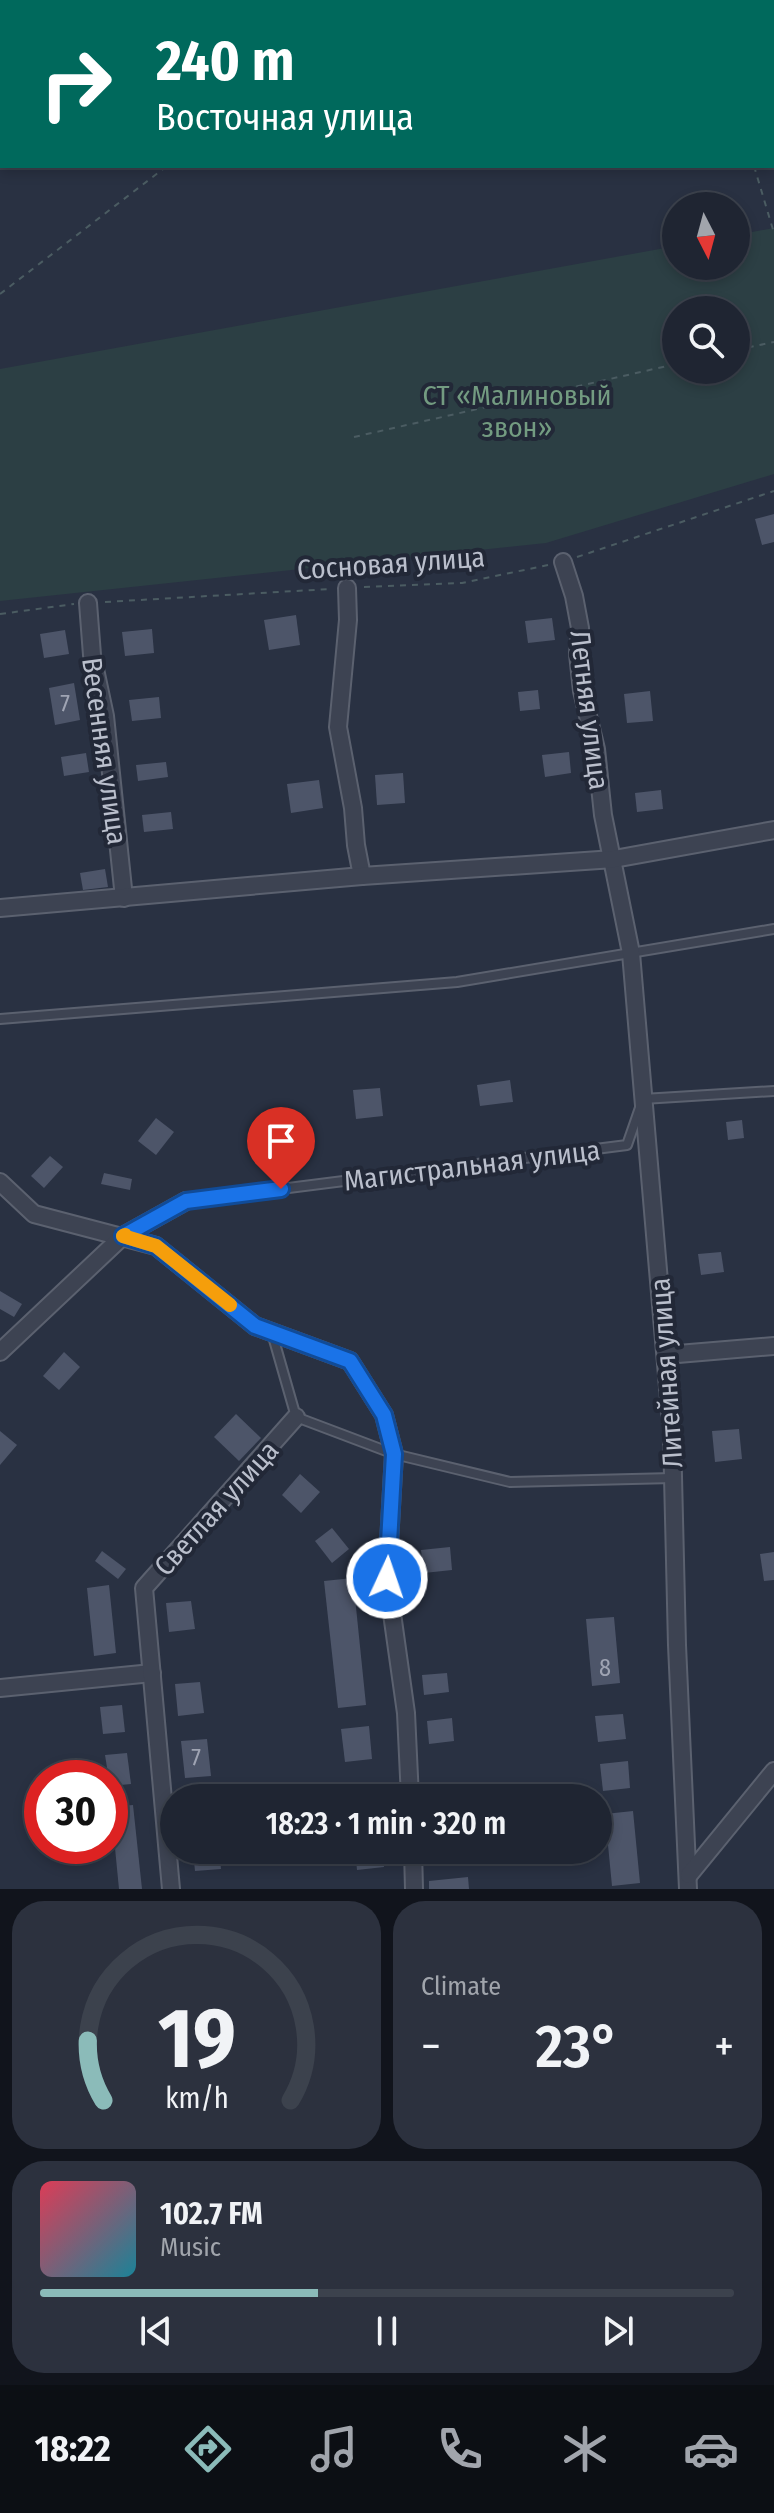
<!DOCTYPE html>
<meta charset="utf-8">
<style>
:root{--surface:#1f2532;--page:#2c313e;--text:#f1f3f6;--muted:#a1a5ac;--line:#3c424d;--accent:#8bbbb9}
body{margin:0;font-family:"Fira Sans Condensed",sans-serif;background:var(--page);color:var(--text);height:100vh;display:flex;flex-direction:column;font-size:30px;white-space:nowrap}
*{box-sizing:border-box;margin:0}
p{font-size:26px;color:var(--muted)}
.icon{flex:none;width:44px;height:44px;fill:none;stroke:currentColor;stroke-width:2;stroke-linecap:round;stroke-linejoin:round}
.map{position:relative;height:1889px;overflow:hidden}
.details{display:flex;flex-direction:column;gap:12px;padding:12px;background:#11141c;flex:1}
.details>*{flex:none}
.hud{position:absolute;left:0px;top:0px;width:774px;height:168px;box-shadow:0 4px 12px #0003,0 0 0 2px var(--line);background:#00695c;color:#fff;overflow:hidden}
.needle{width:52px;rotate:174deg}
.buttons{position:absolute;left:662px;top:192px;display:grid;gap:16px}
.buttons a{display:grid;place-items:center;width:88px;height:88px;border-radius:50%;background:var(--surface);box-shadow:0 4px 12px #0003,0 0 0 2px var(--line);font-size:40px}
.speed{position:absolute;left:24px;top:1760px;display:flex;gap:16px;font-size:40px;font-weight:700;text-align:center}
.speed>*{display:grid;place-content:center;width:104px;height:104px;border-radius:50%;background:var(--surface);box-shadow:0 4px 12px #0003,0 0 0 2px var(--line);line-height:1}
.speed .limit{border:12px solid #d22;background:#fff;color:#111}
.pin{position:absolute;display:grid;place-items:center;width:68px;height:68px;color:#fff;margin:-82px -34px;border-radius:50% 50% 50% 0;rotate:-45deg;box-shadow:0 0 8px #0007}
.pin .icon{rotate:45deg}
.me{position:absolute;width:88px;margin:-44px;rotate:3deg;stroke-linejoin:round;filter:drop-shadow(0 0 6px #0008)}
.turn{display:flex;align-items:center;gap:28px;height:168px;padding:0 24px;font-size:36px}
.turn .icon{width:104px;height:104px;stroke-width:2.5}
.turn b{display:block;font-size:56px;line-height:68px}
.big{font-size:60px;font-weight:600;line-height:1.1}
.details .widget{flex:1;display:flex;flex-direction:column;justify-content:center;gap:12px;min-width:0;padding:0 28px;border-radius:32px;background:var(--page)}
.details .dial{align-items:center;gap:0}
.dial svg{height:208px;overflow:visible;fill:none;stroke:var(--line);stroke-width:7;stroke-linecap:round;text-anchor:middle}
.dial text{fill:var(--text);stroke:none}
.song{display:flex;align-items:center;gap:24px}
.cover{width:96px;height:96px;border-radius:12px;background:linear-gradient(135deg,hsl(350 70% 55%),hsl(190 70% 35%))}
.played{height:8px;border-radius:4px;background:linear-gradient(90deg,var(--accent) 40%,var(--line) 40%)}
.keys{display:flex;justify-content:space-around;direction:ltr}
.heat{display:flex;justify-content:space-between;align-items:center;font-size:44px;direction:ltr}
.details .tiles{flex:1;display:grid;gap:12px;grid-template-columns:1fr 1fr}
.widget:last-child{grid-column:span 2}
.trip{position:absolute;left:160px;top:1784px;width:452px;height:80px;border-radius:40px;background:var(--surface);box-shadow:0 4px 12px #0003,0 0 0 2px var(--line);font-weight:600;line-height:80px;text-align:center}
.tabs{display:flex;height:128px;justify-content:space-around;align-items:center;background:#0c0f14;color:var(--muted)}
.tabs .icon{width:56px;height:56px}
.tabs .active{color:var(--accent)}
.tabs b{font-size:36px;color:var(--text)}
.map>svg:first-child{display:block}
.green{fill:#2c3f44;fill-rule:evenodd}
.building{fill:#4d5569}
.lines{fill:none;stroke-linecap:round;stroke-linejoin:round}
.lane-casing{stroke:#5b616f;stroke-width:12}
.street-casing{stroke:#5b616f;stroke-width:20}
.path{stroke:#4b5c62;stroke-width:2;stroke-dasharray:6 6;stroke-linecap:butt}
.lane{stroke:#3d4352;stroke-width:8}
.street{stroke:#3d4352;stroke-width:16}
.route-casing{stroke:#114b97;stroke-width:20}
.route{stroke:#1a73e8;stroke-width:14}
.slow{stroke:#f59e0b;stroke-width:14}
.labels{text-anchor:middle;stroke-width:8;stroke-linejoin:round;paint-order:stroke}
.number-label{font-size:24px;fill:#9fa4b3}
.park-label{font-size:28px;fill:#739b81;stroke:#222837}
.street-label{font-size:28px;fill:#babfcc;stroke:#222837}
</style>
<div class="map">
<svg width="774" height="1889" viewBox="0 0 774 1889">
<rect width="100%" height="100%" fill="#293142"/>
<path class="green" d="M774,228V474L546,543L0,601V369L676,246V266H736V235ZM676,310H736V370H676Z"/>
<g class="building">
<polygon points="774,514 774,542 762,545 755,519"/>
<polygon points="296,615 300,645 269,650 264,620"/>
<polygon points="552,618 555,640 528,643 525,621"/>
<polygon points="152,629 154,653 125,656 122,632"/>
<polygon points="65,630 69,654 44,658 40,634"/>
<polygon points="74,683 80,720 55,725 49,688"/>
<polygon points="538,690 540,709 520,711 518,692"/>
<polygon points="650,691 653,721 627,723 624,694"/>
<polygon points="159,697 161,718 132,721 129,700"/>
<polygon points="569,752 571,773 545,777 542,755"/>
<polygon points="86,753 89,772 64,776 61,757"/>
<polygon points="166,762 168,777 138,781 136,765"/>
<polygon points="403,773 405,803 377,805 375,775"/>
<polygon points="319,780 323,808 291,813 287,784"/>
<polygon points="661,790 663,809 637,812 635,793"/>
<polygon points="171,812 173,829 144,832 142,815"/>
<polygon points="105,869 108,887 83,890 80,873"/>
<polygon points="510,1080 513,1102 480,1106 477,1085"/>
<polygon points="380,1088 383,1116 356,1119 353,1090"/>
<polygon points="156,1118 174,1132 156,1155 138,1141"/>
<polygon points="742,1120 744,1138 728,1140 726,1122"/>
<polygon points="50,1156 63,1167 44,1188 31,1176"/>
<polygon points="104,1173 132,1179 130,1190 101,1184"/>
<polygon points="721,1252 724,1272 701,1275 698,1254"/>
<polygon points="0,1291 22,1304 14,1317 0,1309"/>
<polygon points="64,1352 80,1367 59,1390 43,1376"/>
<polygon points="236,1414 261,1438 239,1461 214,1437"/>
<polygon points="739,1429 742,1459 715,1462 712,1431"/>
<polygon points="0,1431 17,1445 0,1465"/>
<polygon points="300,1474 320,1492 301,1513 282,1495"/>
<polygon points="332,1528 349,1549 332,1563 315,1541"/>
<polygon points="450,1547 452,1570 424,1573 421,1550"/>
<polygon points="102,1551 126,1569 118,1579 95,1561"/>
<polygon points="774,1552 774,1580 764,1581 760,1554"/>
<polygon points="353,1578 366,1705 338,1708 324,1581"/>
<polygon points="109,1585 116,1653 94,1656 87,1588"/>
<polygon points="191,1601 195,1629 169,1632 166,1603"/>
<polygon points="614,1617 620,1683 592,1686 586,1619"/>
<polygon points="447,1673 449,1692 424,1695 422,1675"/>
<polygon points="200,1682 204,1713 178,1716 175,1684"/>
<polygon points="122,1705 125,1732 103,1734 100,1707"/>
<polygon points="623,1714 626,1739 598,1742 595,1716"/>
<polygon points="452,1718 454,1741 429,1744 427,1721"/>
<polygon points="369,1726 372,1759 345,1762 341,1729"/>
<polygon points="207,1739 211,1776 185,1778 181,1741"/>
<polygon points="127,1753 131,1784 110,1786 105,1755"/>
<polygon points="628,1761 630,1788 603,1791 600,1764"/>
<polygon points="133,1805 142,1889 119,1889 111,1807"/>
<polygon points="633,1811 640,1883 612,1886 605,1814"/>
<polygon points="193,1850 219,1850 221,1869 195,1871"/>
<polygon points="355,1850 382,1850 384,1867 357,1870"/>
<polygon points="468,1877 469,1889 429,1889 429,1881"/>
</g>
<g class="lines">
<defs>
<g id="lane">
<polyline points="0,1019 457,982 774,929"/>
<polyline points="186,1201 627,1145 643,1099 774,1091"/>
<polyline points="272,1333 296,1417 394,1454 510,1482 673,1478"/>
</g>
<g id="street">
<polyline points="563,562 574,596 580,628 578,654 582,691 596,749 603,815 631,953 672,1434 677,1645 688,1889"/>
<polyline points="347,588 348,620 338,727 353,808 356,845 362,876"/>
<polyline points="88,603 92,655 105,716 124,898"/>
<polyline points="0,908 362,876 614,859 774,830"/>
<polyline points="0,1182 34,1214 156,1246 255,1326 350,1361 384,1415 394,1454 387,1578 406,1713 410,1798"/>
<polyline points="0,1352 123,1236 186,1201"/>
<polyline points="666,1355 774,1346"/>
<polyline points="0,1688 152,1673"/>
<polyline points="413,1850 414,1889"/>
<polyline points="689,1875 774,1771"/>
<polyline points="171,1889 144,1588 296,1417"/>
</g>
</defs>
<use href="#lane" class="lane-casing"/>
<use href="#street" class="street-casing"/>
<g class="path">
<polyline points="385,2 387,0"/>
<polyline points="698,2 701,0"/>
<polyline points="754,166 774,233"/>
<polyline points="0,294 167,166"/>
<polyline points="736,350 774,342"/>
<polyline points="354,437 676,364"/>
<polyline points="577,557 774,491"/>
<polyline points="364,587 462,583 548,565"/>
<polyline points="105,602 330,589"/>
<polyline points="0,614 74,604"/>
</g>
<use href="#lane" class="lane"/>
<use href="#street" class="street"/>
</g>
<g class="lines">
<defs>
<polyline id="route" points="281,1189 186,1201 123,1236 156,1246 255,1326 350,1361 384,1415 394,1454 387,1578"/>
</defs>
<use href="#route" class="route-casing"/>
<use href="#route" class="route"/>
<polyline class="slow" points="125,1235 123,1236 156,1246 230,1305"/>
</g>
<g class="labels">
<g class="number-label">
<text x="65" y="712">7</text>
<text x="605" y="1676">8</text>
<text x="196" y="1766">7</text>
</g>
<g class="park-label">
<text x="517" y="405">СТ «Малиновый<tspan x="517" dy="32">звон»</tspan></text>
</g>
<g class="street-label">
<text transform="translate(391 563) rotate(-4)" y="10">Сосновая улица</text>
<text transform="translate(590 710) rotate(83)" y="10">Летняя улица</text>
<text transform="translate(105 751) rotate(82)" y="10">Весенняя улица</text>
<text transform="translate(472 1165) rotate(-7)" y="10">Магистральная улица</text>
<text transform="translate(666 1373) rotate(-94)" y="10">Литейная улица</text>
<text transform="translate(216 1508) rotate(-48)" y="10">Светлая улица</text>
</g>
</g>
</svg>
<div class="buttons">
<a><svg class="needle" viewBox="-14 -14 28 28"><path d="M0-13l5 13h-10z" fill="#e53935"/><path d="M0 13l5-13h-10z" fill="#a1a5ac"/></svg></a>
<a><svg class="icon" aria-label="search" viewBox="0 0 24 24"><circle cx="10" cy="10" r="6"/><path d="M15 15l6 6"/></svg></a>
</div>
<div class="speed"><div class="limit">30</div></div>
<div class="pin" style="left:281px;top:1189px;background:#d93025"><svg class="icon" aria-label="arrive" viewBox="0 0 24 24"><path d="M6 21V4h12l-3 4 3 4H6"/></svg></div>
<svg class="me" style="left:387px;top:1578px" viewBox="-20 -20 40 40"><circle r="17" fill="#1a73e8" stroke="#fff" stroke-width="3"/><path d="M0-11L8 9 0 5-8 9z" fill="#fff"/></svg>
<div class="trip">18:23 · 1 min · 320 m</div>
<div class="hud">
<div class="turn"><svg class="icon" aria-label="right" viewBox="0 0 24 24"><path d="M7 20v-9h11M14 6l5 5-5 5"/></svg><div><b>240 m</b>Восточная улица</div></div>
</div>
</div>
<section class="details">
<div class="tiles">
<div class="widget dial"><svg viewBox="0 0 100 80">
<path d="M14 69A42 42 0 1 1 86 69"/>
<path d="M14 69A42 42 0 0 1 8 46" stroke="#8bbbb9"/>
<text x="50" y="56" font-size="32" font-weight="700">19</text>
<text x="50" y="72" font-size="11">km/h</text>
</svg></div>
<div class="widget"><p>Climate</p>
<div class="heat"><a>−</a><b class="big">23°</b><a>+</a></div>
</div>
<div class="widget">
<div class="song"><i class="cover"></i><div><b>102.7 FM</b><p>Music</p></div></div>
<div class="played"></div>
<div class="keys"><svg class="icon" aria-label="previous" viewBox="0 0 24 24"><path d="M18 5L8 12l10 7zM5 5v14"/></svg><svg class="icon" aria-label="pause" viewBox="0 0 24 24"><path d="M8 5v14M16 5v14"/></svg><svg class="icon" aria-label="next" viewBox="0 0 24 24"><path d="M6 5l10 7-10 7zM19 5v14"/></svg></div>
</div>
</div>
</section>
<nav class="tabs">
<b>18:22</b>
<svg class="icon active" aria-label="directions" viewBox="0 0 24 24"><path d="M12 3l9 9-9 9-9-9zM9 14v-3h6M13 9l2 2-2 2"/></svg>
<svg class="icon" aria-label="music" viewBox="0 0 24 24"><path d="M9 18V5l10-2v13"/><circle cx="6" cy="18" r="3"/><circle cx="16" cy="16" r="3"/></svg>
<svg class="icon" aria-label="phone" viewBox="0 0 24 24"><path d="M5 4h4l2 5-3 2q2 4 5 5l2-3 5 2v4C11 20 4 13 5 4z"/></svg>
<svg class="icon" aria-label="climate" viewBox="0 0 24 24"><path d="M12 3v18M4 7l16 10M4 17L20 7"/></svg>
<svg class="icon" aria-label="car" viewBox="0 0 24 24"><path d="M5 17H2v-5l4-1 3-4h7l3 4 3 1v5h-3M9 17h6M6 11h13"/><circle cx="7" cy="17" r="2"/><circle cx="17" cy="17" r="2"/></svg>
</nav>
